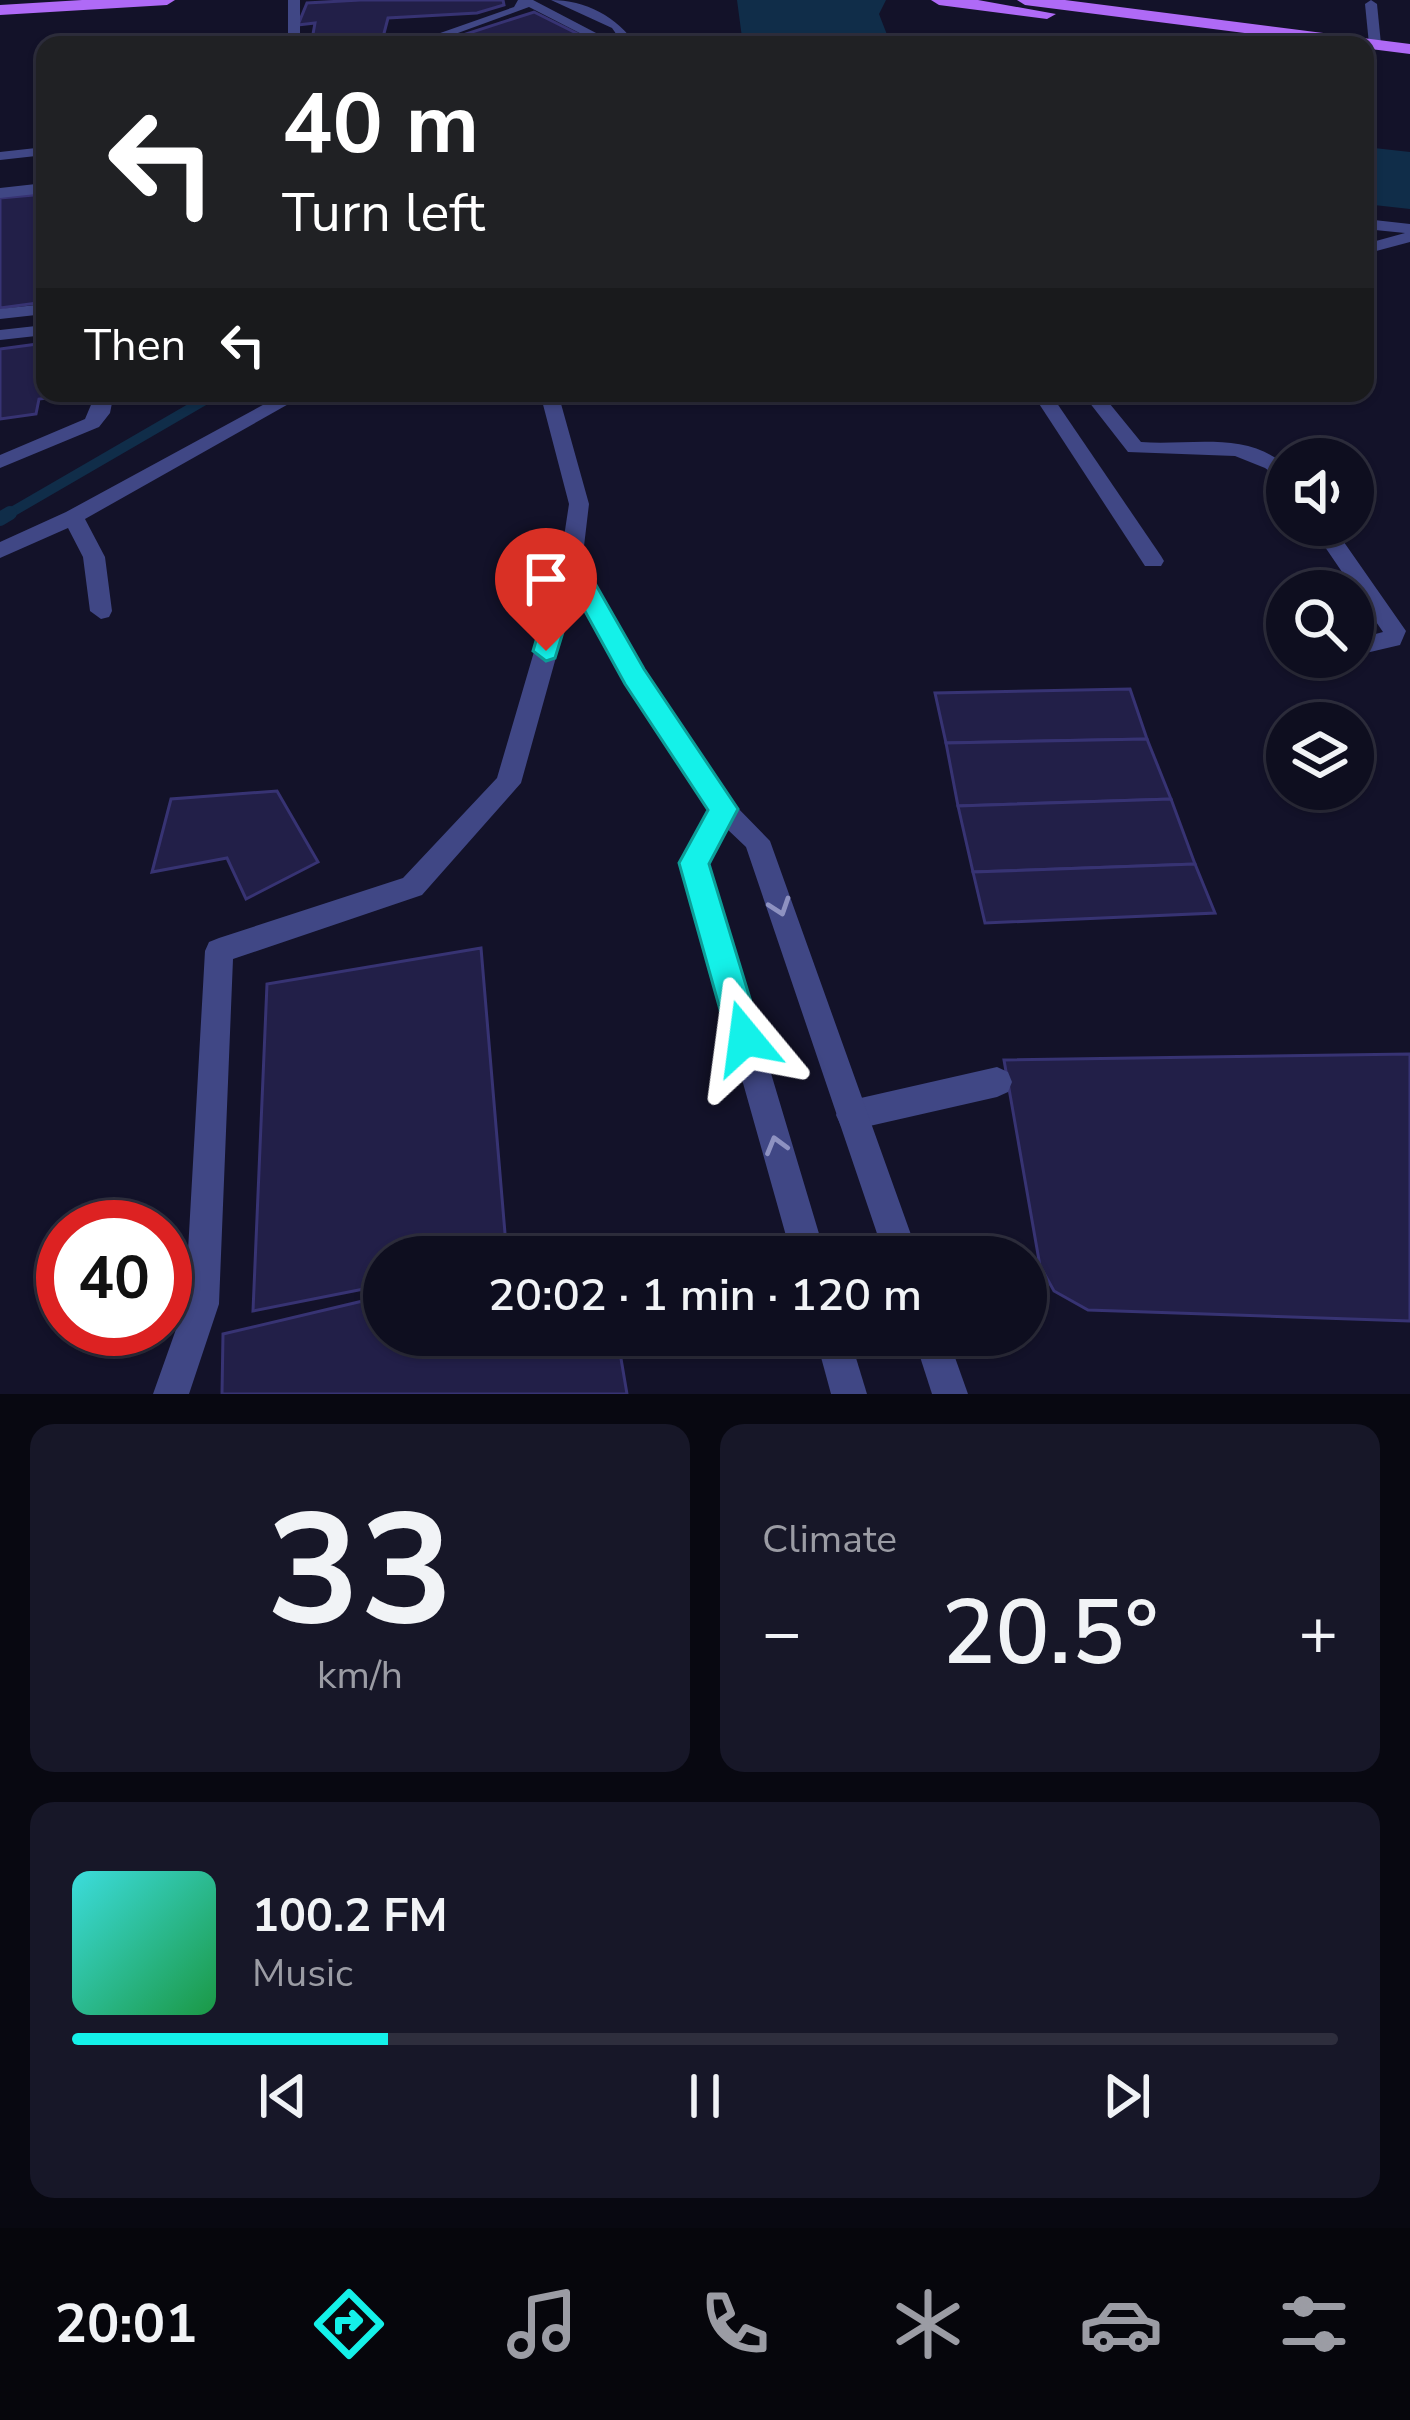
<!DOCTYPE html>
<meta charset="utf-8">
<style>
:root{--surface:#0e0e1f;--page:#171728;--text:#f1f3f6;--muted:#9b9ca4;--line:#2e2e3d;--accent:#14f1e9}
body{margin:0;font-family:"Nunito Sans",sans-serif;background:var(--page);color:var(--text);height:100vh;display:flex;flex-direction:column;font-size:45px;white-space:nowrap}
*{box-sizing:border-box;margin:0}
p{font-size:39px;color:var(--muted)}
.icon{flex:none;width:66px;height:66px;fill:none;stroke:currentColor;stroke-width:2;stroke-linecap:round;stroke-linejoin:round}
.map{position:relative;height:1394px;overflow:hidden}
.side{display:flex;flex-direction:column;gap:30px;padding:30px;background:#080811;flex:1}
.side>*{flex:none}
.banner{position:absolute;left:36px;top:36px;width:1338px;height:366px;border-radius:24px;box-shadow:0 3px 9px #0004,0 0 0 3px var(--line);background:#202124;color:#fff;overflow:hidden}
.buttons{position:absolute;left:1266px;top:438px;display:grid;gap:24px}
.buttons a{display:grid;place-items:center;width:108px;height:108px;border-radius:50%;background:var(--surface);box-shadow:0 3px 9px #0004,0 0 0 3px var(--line);font-size:60px}
.speed{position:absolute;left:36px;top:1200px;display:flex;gap:24px;font-size:60px;font-weight:700;text-align:center}
.speed>*{display:grid;place-content:center;width:156px;height:156px;border-radius:50%;background:var(--surface);box-shadow:0 3px 9px #0004,0 0 0 3px var(--line);line-height:1}
.speed .limit{border:18px solid #d22;background:#fff;color:#111}
.pin{position:absolute;display:grid;place-items:center;width:102px;height:102px;color:#fff;margin:-123px -51px;border-radius:50% 50% 50% 0;rotate:-45deg;box-shadow:0 0 12px #0007}
.pin .icon{rotate:45deg}
.me{position:absolute;width:132px;margin:-66px;rotate:344deg;stroke-linejoin:round;filter:drop-shadow(0 0 9px #0008)}
.turn{display:flex;align-items:center;gap:42px;height:252px;padding:0 48px;font-size:54px}
.turn .icon{width:156px;height:156px;stroke-width:2.5}
.turn b{display:block;font-size:84px;line-height:102px}
.then{display:flex;align-items:center;height:114px;padding:0 48px;background:#0003;gap:24px;font-size:45px}
.big{font-size:90px;font-weight:600;line-height:1.1}
.side .card{flex:1;display:flex;flex-direction:column;justify-content:center;gap:18px;min-width:0;padding:0 42px;border-radius:24px;background:var(--page)}
.side .dial{align-items:center;gap:0}
.dial b{font-size:156px;line-height:1}
.song{display:flex;align-items:center;gap:36px}
.cover{width:144px;height:144px;border-radius:18px;background:linear-gradient(135deg,hsl(180 70% 55%),hsl(140 70% 35%))}
.played{height:12px;border-radius:6px;background:linear-gradient(90deg,var(--accent) 25%,var(--line) 25%)}
.keys{display:flex;justify-content:space-around;direction:ltr}
.heat{display:flex;justify-content:space-between;align-items:center;font-size:66px;direction:ltr}
.side .tiles{flex:1;display:grid;gap:30px;grid-template-columns:1fr 1fr}
.card:last-child{grid-column:span 2}
.trip{position:absolute;left:363px;top:1236px;width:684px;height:120px;border-radius:60px;background:var(--surface);box-shadow:0 3px 9px #0004,0 0 0 3px var(--line);font-weight:600;line-height:120px;text-align:center}
.tabs{display:flex;height:192px;justify-content:space-around;align-items:center;background:#06060c;color:var(--muted)}
.tabs .icon{width:84px;height:84px}
.tabs .current{color:var(--accent)}
.tabs b{font-size:54px;color:var(--text)}
.map>svg:first-child{display:block}
.water{fill:#102d49}
.lines{fill:none;stroke-linecap:round;stroke-linejoin:round}
.stream-far1{stroke:#102d49;stroke-width:10}
.stream{stroke:#102d49;stroke-width:14}
.building{fill:#221f48;stroke:#373373;stroke-width:3}
.service{fill:#404785;fill-rule:evenodd}
.minor{fill:#404785;fill-rule:evenodd}
.tertiary{fill:#404785;fill-rule:evenodd}
.primary{fill:#af6af6;fill-rule:evenodd}
.oneway{stroke:#8e92c1}
.route{fill:#14f1e9;stroke:#0d9d97;stroke-width:3}
</style>
<div class="map">
<svg width="1410" height="1394" viewBox="0 0 1410 1394">
<rect width="100%" height="100%" fill="#131229"/>
<g class="water">
<polygon points="737,0 886,0 879,14 891,45 743,45"/>
<polygon points="1365,147 1410,152 1410,209 1365,204"/>
</g>
<g class="lines">
<polyline class="stream-far1" points="5,516 217,393"/>
<polyline class="stream" points="0,519 10,513"/>
</g>
<g class="building">
<polygon points="360,0 503,0 504,5 477,13 388,18 381,45 311,45 315,23 298,25 307,3"/>
<polygon points="534,12 600,45 432,45"/>
<polygon points="45,194 45,302 0,308 0,198"/>
<polygon points="45,343 45,393 88,393 39,399 36,414 0,419 0,349"/>
<polygon points="1130,689 1147,739 946,743 935,693"/>
<polygon points="1147,739 1171,799 958,806 946,743"/>
<polygon points="277,791 318,862 246,899 227,858 152,872 171,799"/>
<polygon points="1171,799 1195,864 973,872 958,806"/>
<polygon points="1195,864 1215,913 985,923 973,872"/>
<polygon points="481,948 507,1257 384,1257 384,1285 253,1311 267,984"/>
<polygon points="1410,1054 1410,1321 1088,1310 1054,1291 1040,1266 1004,1060"/>
<polygon points="601,1244 604,1257 548,1257"/>
<polygon points="384,1296 384,1335 617,1335 627,1394 222,1394 223,1334"/>
</g>
<g class="lines">
<g class="service">
<rect x="288" y="0" width="12" height="45"/>
<polygon points="518,0 533,0 619,45 603,45 529,7 425,45 406,45 514,7"/>
<polygon points="1371,0 1377,4 1381,44 1375,48 1369,44 1365,4"/>
<polygon points="45,147 45,155 0,160 0,152"/>
<polygon points="45,183 45,193 0,198 0,188"/>
<polygon points="45,304 45,314 0,319 0,309"/>
<polygon points="45,325 45,335 0,340 0,330"/>
<polygon points="96,393 114,393 110,413 99,427 0,468 0,455 85,419"/>
<path d="M1082,393H1101L1141,442C1189,446 1248,430 1287,467V484L1265,468L1235,456L1128,452Z"/>
<polygon points="1310,525 1332,525 1406,631 1400,645 1353,656 1353,640 1383,632"/>
<polygon points="1287,651 1287,657 1311,657 1307,663 1291,667 1279,658"/>
</g>
<g class="minor">
<path d="M551,0C585,0 618,17 636,45H624L612,28Z"/>
<polygon points="1365,219 1410,224 1410,242 1365,254 1365,244 1405,233 1365,229"/>
<polygon points="285,393 308,393 85,519 105,557 112,611 109,617 101,619 90,611 83,557 68,528 0,558 0,542 66,512"/>
<polygon points="540,393 558,393 589,504 582,563 642,671 736,809 732,816 723,820 714,816 626,683 575,589 521,783 422,895 233,959 219,1304 189,1394 153,1394 185,1304 205,951 209,942 219,938 403,878 497,778 560,563 569,504"/>
<polygon points="1032,393 1050,393 1161,556 1164,561 1161,566 1145,566"/>
<polygon points="997,1067 1008,1072 1012,1082 1008,1092 997,1097 852,1130 841,1126 836,1115 841,1104 852,1100"/>
</g>
<g class="tertiary">
<polygon points="723,798 732,802 770,841 919,1257 885,1257 746,847 726,828 708,863 826,1257 792,1257 681,863 714,802"/>
<polygon points="815,1335 849,1335 867,1394 831,1394"/>
<polygon points="913,1335 947,1335 968,1394 932,1394"/>
</g>
<g class="primary">
<polygon points="82,0 175,0 167,5 0,15 0,5"/>
<polygon points="931,0 978,0 1056,14 1047,19 939,5"/>
<polygon points="1017,0 1065,0 1410,44 1410,54 1025,5"/>
</g>
</g>
<defs><path id="oneway-chevron" d="M-2-3.5L2.5 0L-2 3.5" fill="none" stroke-width="1.6" stroke-linecap="round" stroke-linejoin="round" transform="scale(3)"/></defs>
<g class="oneway">
<use href="#oneway-chevron" transform="translate(780 907) rotate(71)"/>
<use href="#oneway-chevron" transform="translate(776 1145) rotate(-106)"/>
</g>
<polygon class="route" points="571,555 580,557 644,669 738,809 709,864 762,1038 757,1050 745,1054 733,1050 728,1038 679,863 708,810 625,684 575,593 555,658 546,661 533,651 559,563"/>
</svg>
<div class="buttons">
<a><svg class="icon" aria-label="sound" viewBox="0 0 24 24"><path d="M4 9h4l5-4v14l-5-4H4zM17 9q2 3 0 6"/></svg></a>
<a><svg class="icon" aria-label="search" viewBox="0 0 24 24"><circle cx="10" cy="10" r="6"/><path d="M15 15l6 6"/></svg></a>
<a><svg class="icon" aria-label="layers" viewBox="0 0 24 24"><path d="M12 4l9 5-9 5-9-5zM3 14l9 5 9-5"/></svg></a>
</div>
<div class="speed"><div class="limit">40</div></div>
<div class="pin" style="left:546px;top:651px;background:#d93025"><svg class="icon" aria-label="arrive" viewBox="0 0 24 24"><path d="M6 21V4h12l-3 4 3 4H6"/></svg></div>
<svg class="me" style="left:745px;top:1038px" viewBox="-20 -20 40 40"><path d="M0-17L14 15 0 8-14 15z" fill="#14f1e9" stroke="#fff" stroke-width="4"/></svg>
<div class="trip">20:02 · 1 min · 120 m</div>
<div class="banner">
<div class="turn"><svg class="icon" aria-label="left" viewBox="0 0 24 24"><path d="M17 20v-9H6M10 6l-5 5 5 5"/></svg><div><b>40 m</b>Turn left</div></div>
<div class="then">Then<svg class="icon" aria-label="left" viewBox="0 0 24 24"><path d="M17 20v-9H6M10 6l-5 5 5 5"/></svg></div>
</div>
</div>
<section class="side">
<div class="tiles">
<div class="card dial"><b>33</b><p>km/h</p></div>
<div class="card"><p>Climate</p>
<div class="heat"><a>−</a><b class="big">20.5°</b><a>+</a></div>
</div>
<div class="card">
<div class="song"><i class="cover"></i><div><b>100.2 FM</b><p>Music</p></div></div>
<div class="played"></div>
<div class="keys"><svg class="icon" aria-label="previous" viewBox="0 0 24 24"><path d="M18 5L8 12l10 7zM5 5v14"/></svg><svg class="icon" aria-label="pause" viewBox="0 0 24 24"><path d="M8 5v14M16 5v14"/></svg><svg class="icon" aria-label="next" viewBox="0 0 24 24"><path d="M6 5l10 7-10 7zM19 5v14"/></svg></div>
</div>
</div>
</section>
<nav class="tabs">
<b>20:01</b>
<svg class="icon current" aria-label="directions" viewBox="0 0 24 24"><path d="M12 3l9 9-9 9-9-9zM9 14v-3h6M13 9l2 2-2 2"/></svg>
<svg class="icon" aria-label="music" viewBox="0 0 24 24"><path d="M9 18V5l10-2v13"/><circle cx="6" cy="18" r="3"/><circle cx="16" cy="16" r="3"/></svg>
<svg class="icon" aria-label="phone" viewBox="0 0 24 24"><path d="M5 4h4l2 5-3 2q2 4 5 5l2-3 5 2v4C11 20 4 13 5 4z"/></svg>
<svg class="icon" aria-label="climate" viewBox="0 0 24 24"><path d="M12 3v18M4 7l16 10M4 17L20 7"/></svg>
<svg class="icon" aria-label="car" viewBox="0 0 24 24"><path d="M5 17H2v-5l4-1 3-4h7l3 4 3 1v5h-3M9 17h6M6 11h13"/><circle cx="7" cy="17" r="2"/><circle cx="17" cy="17" r="2"/></svg>
<svg class="icon" aria-label="filters" viewBox="0 0 24 24"><path d="M4 7h16M4 17h16"/><circle cx="9" cy="7" r="2"/><circle cx="15" cy="17" r="2"/></svg>
</nav>
